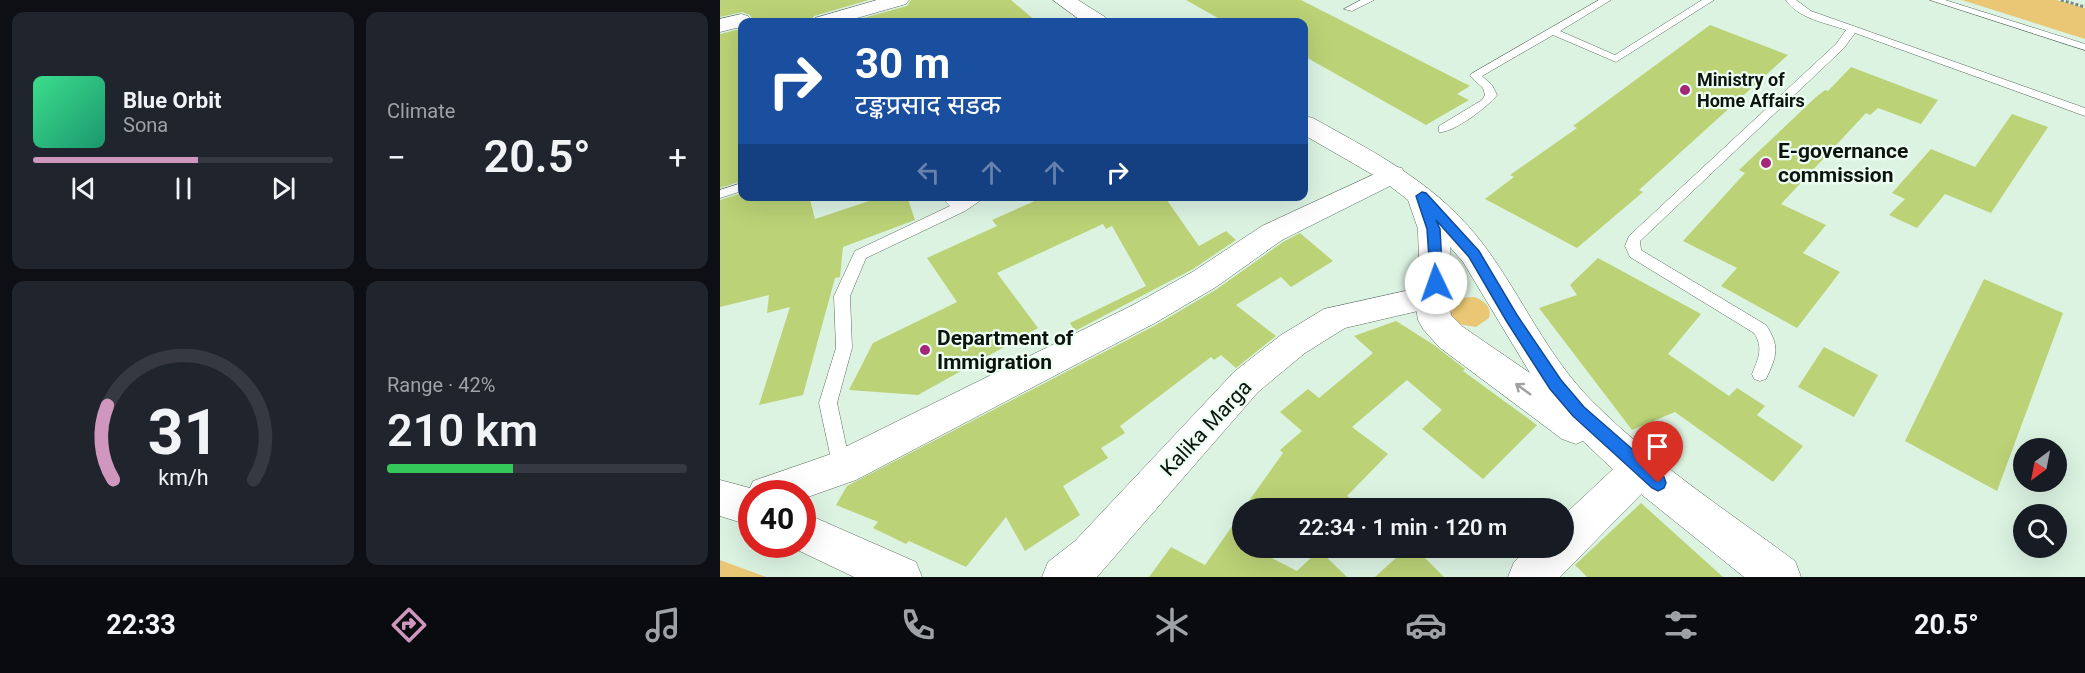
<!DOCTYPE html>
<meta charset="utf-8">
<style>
:root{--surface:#171b24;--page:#20242c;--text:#f1f3f6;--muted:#9ea1a6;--line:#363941;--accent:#cf97bd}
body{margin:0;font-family:Roboto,"Noto Sans Devanagari",sans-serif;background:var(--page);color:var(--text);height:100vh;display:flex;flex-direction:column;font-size:22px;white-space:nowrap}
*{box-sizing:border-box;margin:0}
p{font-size:20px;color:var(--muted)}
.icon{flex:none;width:33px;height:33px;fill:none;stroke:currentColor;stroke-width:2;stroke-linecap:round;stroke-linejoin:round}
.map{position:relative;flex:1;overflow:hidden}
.sheet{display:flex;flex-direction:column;gap:12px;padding:12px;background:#0d0f14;width:720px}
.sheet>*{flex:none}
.banner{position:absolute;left:18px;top:18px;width:570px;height:183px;border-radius:12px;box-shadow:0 6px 24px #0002;background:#1a4fa0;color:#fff;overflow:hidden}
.needle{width:39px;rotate:212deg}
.fabs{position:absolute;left:1293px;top:438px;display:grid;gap:12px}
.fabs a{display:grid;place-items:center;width:54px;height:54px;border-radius:50%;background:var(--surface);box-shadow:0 6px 24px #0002;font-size:30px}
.speed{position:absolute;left:18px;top:480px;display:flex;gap:12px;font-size:30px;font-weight:700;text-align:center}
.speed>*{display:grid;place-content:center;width:78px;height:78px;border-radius:50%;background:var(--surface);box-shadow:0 6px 24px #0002;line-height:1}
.speed .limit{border:9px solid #d22;background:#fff;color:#111}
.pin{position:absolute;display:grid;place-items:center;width:51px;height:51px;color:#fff;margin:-62px -26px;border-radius:50% 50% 50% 0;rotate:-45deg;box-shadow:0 0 6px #0007}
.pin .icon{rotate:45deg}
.me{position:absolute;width:66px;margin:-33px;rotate:357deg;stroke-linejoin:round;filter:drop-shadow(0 0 4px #0008)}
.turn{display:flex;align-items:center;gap:21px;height:126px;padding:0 18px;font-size:27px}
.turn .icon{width:78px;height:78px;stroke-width:2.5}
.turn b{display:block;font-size:42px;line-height:51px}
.lanes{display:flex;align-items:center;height:57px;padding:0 18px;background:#0003;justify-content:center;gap:30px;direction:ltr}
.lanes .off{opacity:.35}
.big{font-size:45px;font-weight:600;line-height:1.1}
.sheet .widget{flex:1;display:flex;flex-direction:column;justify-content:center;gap:9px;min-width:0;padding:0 21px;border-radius:12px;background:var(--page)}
.sheet .dial{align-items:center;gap:0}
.dial svg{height:156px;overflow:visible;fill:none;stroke:var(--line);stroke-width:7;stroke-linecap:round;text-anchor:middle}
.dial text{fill:var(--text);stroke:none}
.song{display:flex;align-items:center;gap:18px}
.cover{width:72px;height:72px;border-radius:9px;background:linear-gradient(135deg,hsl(150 70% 55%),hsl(160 70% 35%))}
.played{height:6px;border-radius:3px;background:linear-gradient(90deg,var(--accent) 55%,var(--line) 55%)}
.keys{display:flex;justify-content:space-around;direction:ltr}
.heat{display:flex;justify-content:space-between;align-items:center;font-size:33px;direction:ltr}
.charge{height:9px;border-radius:4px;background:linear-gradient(90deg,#34c759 42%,var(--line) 0)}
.sheet .tiles{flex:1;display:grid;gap:12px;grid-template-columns:repeat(2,1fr)}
.trip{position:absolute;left:512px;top:498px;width:342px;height:60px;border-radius:30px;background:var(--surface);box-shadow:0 6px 24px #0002;font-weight:600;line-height:60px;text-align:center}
.tabs{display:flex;height:96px;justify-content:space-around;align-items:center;background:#090b0e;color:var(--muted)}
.tabs .icon{width:42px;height:42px}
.tabs .active{color:var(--accent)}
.tabs b{font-size:27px;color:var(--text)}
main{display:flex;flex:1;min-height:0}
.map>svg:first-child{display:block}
.green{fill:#e9c774}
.building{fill:#bbd276}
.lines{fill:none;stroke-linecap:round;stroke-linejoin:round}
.service-casing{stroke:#5a6e60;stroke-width:1}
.minor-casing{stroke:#5a6e60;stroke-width:1}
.tertiary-casing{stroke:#5a6e60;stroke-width:1}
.path{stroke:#7a8a7e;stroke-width:3;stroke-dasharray:3 2;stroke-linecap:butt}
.service{fill:#fff;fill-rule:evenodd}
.minor{fill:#fff;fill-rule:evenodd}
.tertiary{fill:#fff;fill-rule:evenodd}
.oneway{stroke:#9ea19f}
.route{fill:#1a73e8;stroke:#114b97;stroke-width:1.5}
.poi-dot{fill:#a52777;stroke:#edfff2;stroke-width:2}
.labels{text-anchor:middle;stroke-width:4.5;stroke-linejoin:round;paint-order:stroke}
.far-poi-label{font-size:18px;font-weight:bold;fill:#0d140f;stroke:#edfff2;text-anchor:start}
.poi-label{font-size:21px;font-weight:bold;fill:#0d140f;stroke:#edfff2;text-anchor:start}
.street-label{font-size:21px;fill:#0d140f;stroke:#edfff2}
</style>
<main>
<section class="sheet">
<div class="tiles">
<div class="widget">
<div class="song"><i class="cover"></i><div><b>Blue Orbit</b><p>Sona</p></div></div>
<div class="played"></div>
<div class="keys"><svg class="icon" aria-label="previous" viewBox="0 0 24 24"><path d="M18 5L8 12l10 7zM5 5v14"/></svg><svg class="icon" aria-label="pause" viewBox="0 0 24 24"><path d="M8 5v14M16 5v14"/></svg><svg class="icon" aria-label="next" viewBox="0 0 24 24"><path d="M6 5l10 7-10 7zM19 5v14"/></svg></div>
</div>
<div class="widget"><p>Climate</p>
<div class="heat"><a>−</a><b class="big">20.5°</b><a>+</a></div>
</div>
<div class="widget dial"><svg viewBox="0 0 100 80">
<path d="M14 69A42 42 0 1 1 86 69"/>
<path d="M14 69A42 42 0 0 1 11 31" stroke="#cf97bd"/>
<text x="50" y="56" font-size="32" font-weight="700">31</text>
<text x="50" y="72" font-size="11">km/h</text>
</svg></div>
<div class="widget"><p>Range · 42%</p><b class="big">210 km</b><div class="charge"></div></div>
</div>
</section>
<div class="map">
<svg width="1365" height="577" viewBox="0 0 1365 577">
<rect width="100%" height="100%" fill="#dcf3e2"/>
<g class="green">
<polygon points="1242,0 1336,0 1365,8 1365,39"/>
<path d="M754,297C763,300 772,306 769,318L756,327L738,324L730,315L731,305L740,298Z"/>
<polygon points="0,560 46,577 0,577"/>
</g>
<g class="building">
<polygon points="0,0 149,0 94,16 90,22 34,22 30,15 22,12 0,17"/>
<polygon points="191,0 291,0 317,22 129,22 187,6"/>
<polygon points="466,0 581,0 750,86 737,94 749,100 706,125 584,56 584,22 505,22"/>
<polygon points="990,25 1068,55 919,190 923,192 857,248 765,199 794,177 790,175 857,128 853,126"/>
<polygon points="16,30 22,31 22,181 0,188 0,34"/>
<polygon points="1131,67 1218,100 1201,124 1158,108 1150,115 1146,113 1061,204 1106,225 1083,253 1120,272 1077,328 1001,286 1017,268 963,241 1025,173 1019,170 1096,97 1105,90 1108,91"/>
<polygon points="1292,114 1328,127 1271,213 1225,194 1197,228 1169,215 1185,199 1172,193 1211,149 1255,167"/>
<polygon points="22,193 22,196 89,196 95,219 164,196 187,196 195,220 123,247 120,277 115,278 83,395 39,405 70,307 47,313 49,295 0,307 0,200"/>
<polygon points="326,196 444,196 479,246 506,231 516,240 473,269 355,331 350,323 426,286 392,226 386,229 383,224 277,273 318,328 198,395 129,390 153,343 237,302 207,258 277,226 272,220"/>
<polygon points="580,233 613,261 571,287 561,277 516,305 556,336 516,368 501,355 494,360 491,357 400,426 405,433 381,448 388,458 343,486 360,515 305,551 286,517 246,567 189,541 186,544 153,528 158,522 116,505 127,486 436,325 497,289 563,242"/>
<polygon points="878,258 981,314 948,354 1009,396 1017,388 1045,406 1037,415 1083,446 1053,482 955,412 912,430 819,308 857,295 850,285"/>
<polygon points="1264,279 1343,313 1277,491 1185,441"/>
<polygon points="676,321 714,345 745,369 743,371 817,425 763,479 702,429 722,410 687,380 632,427 668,454 627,496 645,508 524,508 563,453 560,450 582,431 560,412 588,389 599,398 653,353 634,336"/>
<polygon points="1104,347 1158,375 1134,417 1078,387"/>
<polygon points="921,503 1003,577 867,577 855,565"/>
<polygon points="522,512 522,548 543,548 540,552 577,571 599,550 627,577 429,577 451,547 485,565"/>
<polygon points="687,548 695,548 724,577 655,577"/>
</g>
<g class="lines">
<defs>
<g id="service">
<polygon points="641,0 654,0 632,11 624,9"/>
<path d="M879,0H891L840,31L895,55L982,0H994L896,62L833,35L762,76L772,85L777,95C769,106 732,134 719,132V126L762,100L765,95L763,88L750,76L751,74Z"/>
<path d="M1066,0H1076L1091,11L1365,108V116L1135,33L1124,48L920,241L921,250L1046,325C1060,346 1057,356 1046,379L1040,381L1034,379L1032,374C1038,359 1044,348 1034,333L910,257L905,246L909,236L1116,44L1126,30C1107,23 1078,19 1066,0Z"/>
<polygon points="1210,0 1225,0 1365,44 1365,50"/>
<polygon points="22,183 22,191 0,198 0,190"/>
<polygon points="221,196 236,196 240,201 249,196 267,196 245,211 146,258 130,296 132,348 117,403 131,468 128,474 122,476 116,474 113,468 99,403 116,348 114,296 135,251 230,206"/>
</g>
<g id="minor">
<polygon points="157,0 189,0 186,4 123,22 92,22 95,18"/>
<polygon points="21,14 28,16 32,22 22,22 22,29 16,28 0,32 0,19"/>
<polygon points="672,166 682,168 685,174 682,180 562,240 496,287 435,323 136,480 82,499 82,494 32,494 32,526 0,516 0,480 30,488 33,481 111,454 413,305 474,271 542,226"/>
<polygon points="717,284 728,288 733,296 728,304 625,328 585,353 538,392 377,577 322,577 328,562 355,541 514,372 561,335 604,309"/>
<polygon points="920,452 934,457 939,469 934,481 840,577 788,577 794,562 810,548 843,548 843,516 906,457"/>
<polygon points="82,512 196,562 202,577 134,577 67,545 82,544"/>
</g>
<g id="tertiary">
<polygon points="333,0 358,0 385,17 388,22 363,22"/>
<path d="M584,116L593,118C659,155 720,185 766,248C802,297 828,357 872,401C932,462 1006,510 1075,561L1081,577H1024L906,482L863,441L856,444L842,439L719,347L703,329L698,320L696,308L700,296L698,229L688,200L662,180L584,135ZM730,247L743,262L810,373L743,327L731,315L730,308L734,296Z"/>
</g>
</defs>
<use href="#service" class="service-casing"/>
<use href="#minor" class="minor-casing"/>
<use href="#tertiary" class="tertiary-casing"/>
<polyline class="path" points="1341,0 1365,7"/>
<use href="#service" class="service"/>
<use href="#minor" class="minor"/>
<use href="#tertiary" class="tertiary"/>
</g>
<defs><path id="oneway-shaft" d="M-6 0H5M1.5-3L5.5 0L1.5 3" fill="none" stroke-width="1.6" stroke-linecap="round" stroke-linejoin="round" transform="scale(1.5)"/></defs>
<use class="oneway" href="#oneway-shaft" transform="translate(803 389) rotate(-144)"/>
<polygon class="route" points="702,192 706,193 759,251 797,315 841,380 864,407 944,477 946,483 944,488 938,491 932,488 853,416 830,389 787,322 749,257 716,220 720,229 723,283 716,288 711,287 707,229 696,196"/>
<g class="poi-dot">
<circle cx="965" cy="90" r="6"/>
<circle cx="1046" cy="163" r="6"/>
<circle cx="205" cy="350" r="6"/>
</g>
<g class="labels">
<g class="far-poi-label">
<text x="977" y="86">Ministry of<tspan x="977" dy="21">Home Affairs</tspan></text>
</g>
<g class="poi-label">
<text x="1058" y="158">E-governance<tspan x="1058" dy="24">commission</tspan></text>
<text x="217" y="345">Department of<tspan x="217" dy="24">Immigration</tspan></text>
</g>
<g class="street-label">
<text transform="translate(486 428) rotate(-47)" y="7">Kalika Marga</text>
</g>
</g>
</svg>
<div class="fabs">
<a><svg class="needle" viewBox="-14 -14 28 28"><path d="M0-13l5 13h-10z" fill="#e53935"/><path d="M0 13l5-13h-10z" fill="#9ea1a6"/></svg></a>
<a><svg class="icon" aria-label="search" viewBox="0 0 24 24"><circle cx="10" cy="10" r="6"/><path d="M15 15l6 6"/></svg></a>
</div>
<div class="speed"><div class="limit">40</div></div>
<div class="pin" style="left:938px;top:483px;background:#d93025"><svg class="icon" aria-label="arrive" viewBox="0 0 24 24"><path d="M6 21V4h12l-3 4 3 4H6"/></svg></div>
<svg class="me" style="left:716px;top:283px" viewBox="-20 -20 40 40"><circle r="19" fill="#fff"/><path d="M0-13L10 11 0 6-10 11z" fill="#1a73e8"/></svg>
<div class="trip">22:34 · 1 min · 120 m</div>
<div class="banner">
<div class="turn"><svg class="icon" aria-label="right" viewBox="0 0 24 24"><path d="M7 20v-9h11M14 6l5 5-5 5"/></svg><div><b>30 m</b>टङ्कप्रसाद सडक</div></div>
<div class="lanes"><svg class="icon off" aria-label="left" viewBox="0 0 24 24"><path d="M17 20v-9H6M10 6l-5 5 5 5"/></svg><svg class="icon off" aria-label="ahead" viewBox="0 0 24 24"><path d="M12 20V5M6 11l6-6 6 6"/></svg><svg class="icon off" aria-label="ahead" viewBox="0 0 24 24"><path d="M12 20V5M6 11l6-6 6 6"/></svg><svg class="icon" aria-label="right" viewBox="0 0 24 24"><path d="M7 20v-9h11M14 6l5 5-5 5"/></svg></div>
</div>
</div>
</main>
<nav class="tabs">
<b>22:33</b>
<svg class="icon active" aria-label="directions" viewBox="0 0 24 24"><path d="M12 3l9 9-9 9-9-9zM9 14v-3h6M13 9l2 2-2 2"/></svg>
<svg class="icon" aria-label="music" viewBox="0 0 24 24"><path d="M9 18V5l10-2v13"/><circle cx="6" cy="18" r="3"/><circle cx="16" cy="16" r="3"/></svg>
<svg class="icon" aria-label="phone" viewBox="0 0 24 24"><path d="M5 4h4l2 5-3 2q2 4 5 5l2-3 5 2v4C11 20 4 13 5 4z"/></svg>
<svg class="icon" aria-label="climate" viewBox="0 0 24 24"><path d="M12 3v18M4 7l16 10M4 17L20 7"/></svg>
<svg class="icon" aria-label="car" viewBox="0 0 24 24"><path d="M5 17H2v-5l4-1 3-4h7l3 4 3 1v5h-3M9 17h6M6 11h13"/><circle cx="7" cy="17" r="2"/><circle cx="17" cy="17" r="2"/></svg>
<svg class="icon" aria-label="filters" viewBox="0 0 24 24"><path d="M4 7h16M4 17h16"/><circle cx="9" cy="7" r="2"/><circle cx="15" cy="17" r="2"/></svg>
<b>20.5°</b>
</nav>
